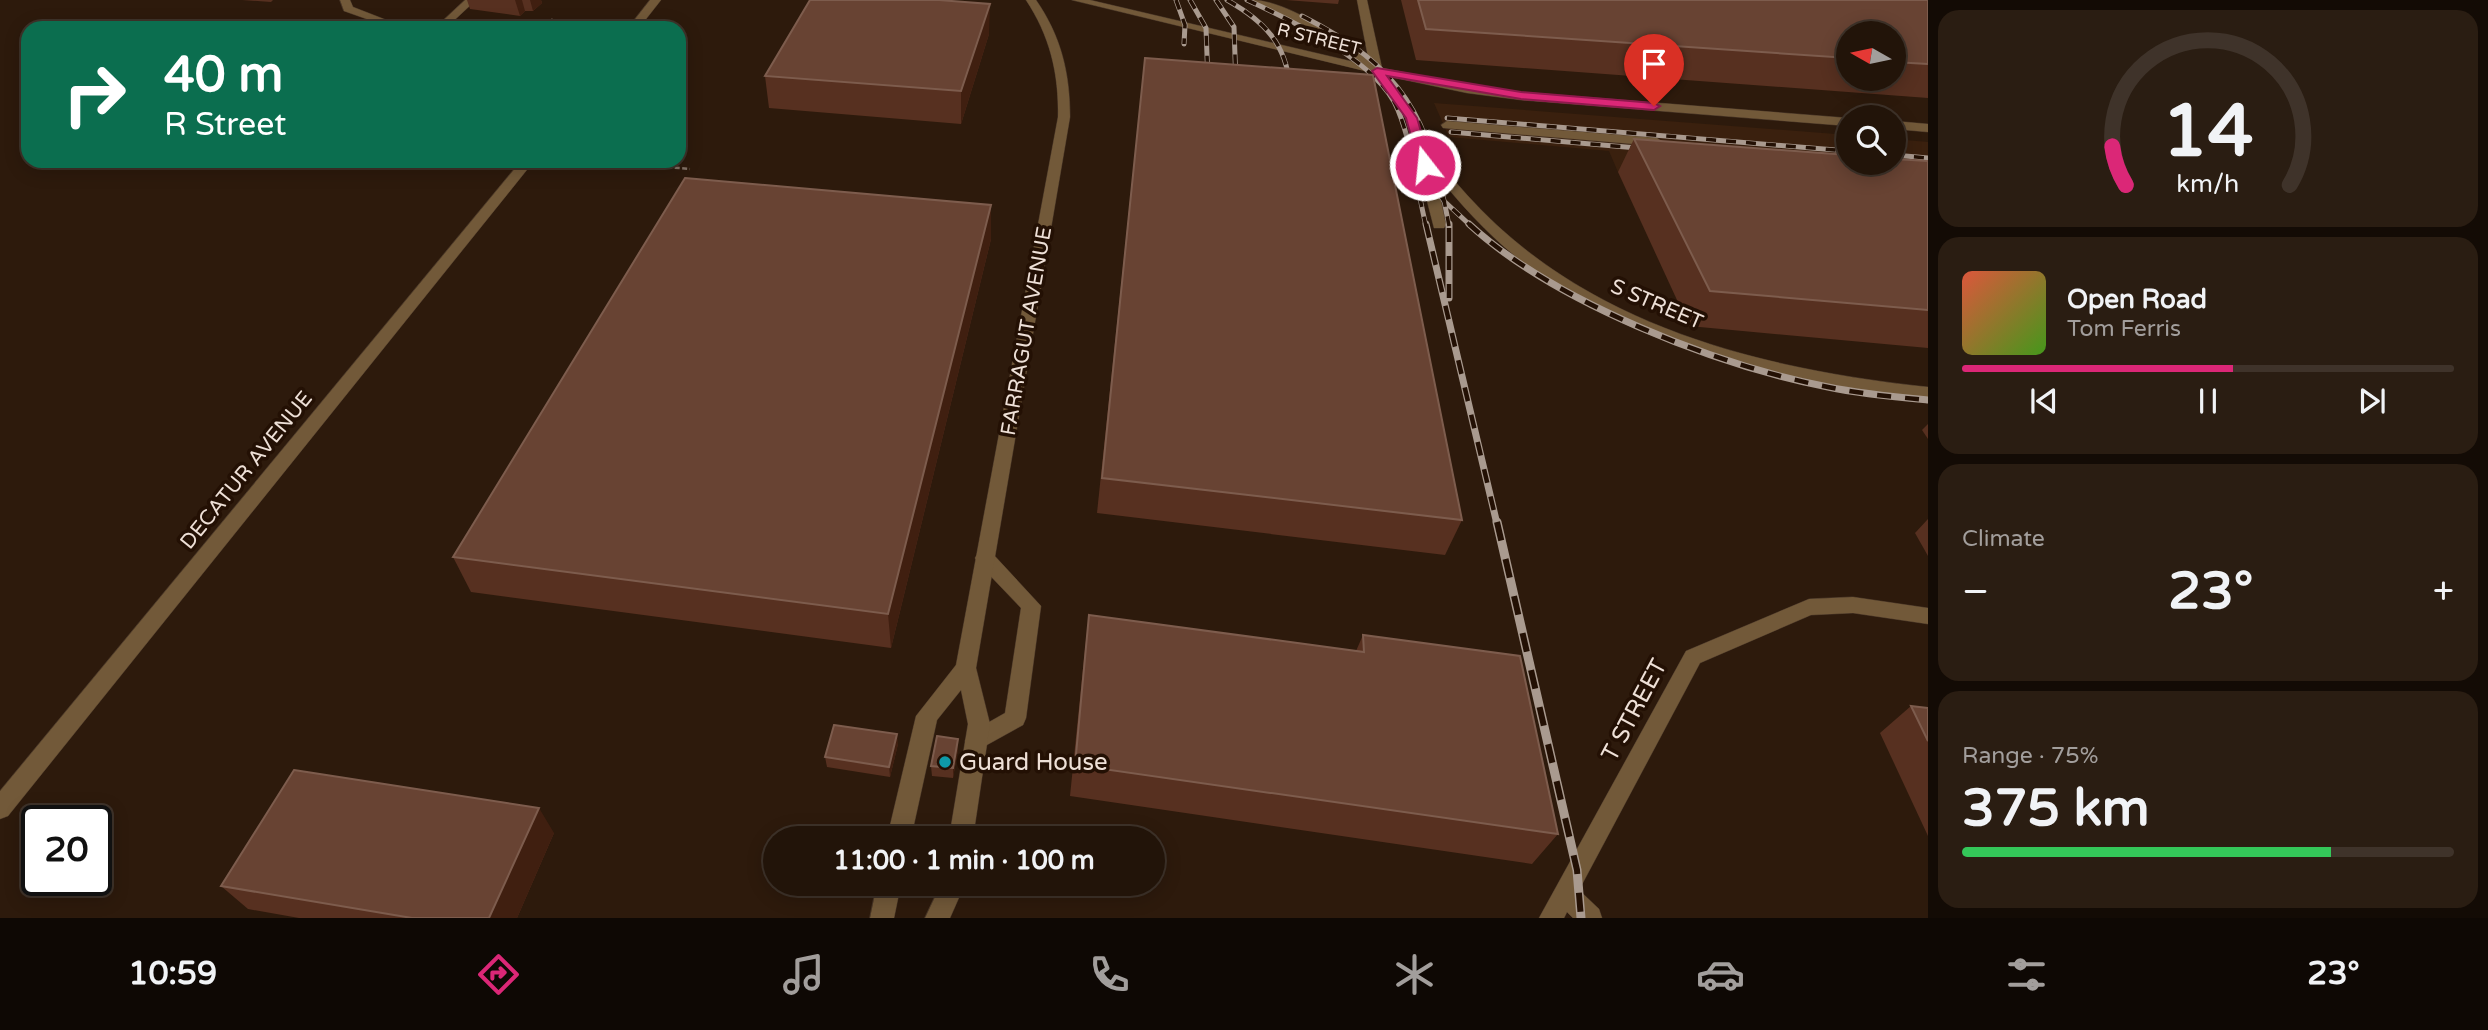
<!DOCTYPE html>
<meta charset="utf-8">
<style>
:root{--surface:#221409;--page:#2a1d12;--text:#f1f3f6;--muted:#a29e9c;--line:#3f332a;--accent:#db2777}
body{margin:0;font-family:"Varela Round",sans-serif;background:var(--page);color:var(--text);height:100vh;display:flex;flex-direction:column;font-size:26px;white-space:nowrap}
*{box-sizing:border-box;margin:0}
p{font-size:23px;color:var(--muted)}
.icon{flex:none;width:38px;height:38px;fill:none;stroke:currentColor;stroke-width:2;stroke-linecap:round;stroke-linejoin:round}
.map{position:relative;flex:1;overflow:hidden}
.details{display:flex;flex-direction:column;gap:10px;padding:10px;background:#130b05;width:560px}
.details>*{flex:none}
.banner{position:absolute;left:21px;top:21px;width:665px;height:147px;border-radius:21px;box-shadow:0 4px 18px #0003,0 0 0 2px var(--line);background:#0b6e4f;color:#fff;overflow:hidden}
.needle{width:46px;rotate:279deg}
.fabs{position:absolute;left:1836px;top:21px;display:grid;gap:14px}
.fabs a{display:grid;place-items:center;width:70px;height:70px;border-radius:50%;background:var(--surface);box-shadow:0 4px 18px #0003,0 0 0 2px var(--line);font-size:35px}
.speed{position:absolute;left:21px;top:805px;display:flex;gap:14px;font-size:35px;font-weight:700;text-align:center}
.speed>*{display:grid;place-content:center;width:91px;height:91px;border-radius:50%;background:var(--surface);box-shadow:0 4px 18px #0003,0 0 0 2px var(--line);line-height:1}
.speed .limit{border:4px solid #111;border-radius:10px;background:#fff;color:#111}
.pin{position:absolute;display:grid;place-items:center;width:60px;height:60px;color:#fff;margin:-72px -30px;border-radius:50% 50% 50% 0;rotate:-45deg;box-shadow:0 0 7px #0007}
.pin .icon{rotate:45deg}
.me{position:absolute;width:77px;margin:-38px;rotate:344deg;stroke-linejoin:round;filter:drop-shadow(0 0 5px #0008)}
.turn{display:flex;align-items:center;gap:24px;height:147px;padding:0 28px;font-size:32px}
.turn .icon{width:91px;height:91px;stroke-width:2.5}
.turn b{display:block;font-size:49px;line-height:60px}
.big{font-size:52px;font-weight:700;line-height:1.1}
.details .widget{flex:1;display:flex;flex-direction:column;justify-content:center;gap:10px;min-width:0;padding:0 24px;border-radius:21px;background:var(--page)}
.details .dial{align-items:center;gap:0}
.dial svg{height:182px;overflow:visible;fill:none;stroke:var(--line);stroke-width:7;stroke-linecap:round;text-anchor:middle}
.dial text{fill:var(--text);stroke:none}
.song{display:flex;align-items:center;gap:21px}
.cover{width:84px;height:84px;border-radius:10px;background:linear-gradient(135deg,hsl(10 70% 55%),hsl(100 70% 35%))}
.played{height:7px;border-radius:4px;background:linear-gradient(90deg,var(--accent) 55%,var(--line) 55%)}
.keys{display:flex;justify-content:space-around;direction:ltr}
.heat{display:flex;justify-content:space-between;align-items:center;font-size:38px;direction:ltr}
.charge{height:10px;border-radius:5px;background:linear-gradient(90deg,#34c759 75%,var(--line) 0)}
.trip{position:absolute;left:763px;top:826px;width:402px;height:70px;border-radius:35px;background:var(--surface);box-shadow:0 4px 18px #0003,0 0 0 2px var(--line);font-weight:700;line-height:70px;text-align:center}
.tabs{display:flex;height:112px;justify-content:space-around;align-items:center;background:#0e0804;color:var(--muted)}
.tabs .icon{width:49px;height:49px}
.tabs .active{color:var(--accent)}
.tabs b{font-size:32px;color:var(--text)}
main{display:flex;flex:1;min-height:0}
.map>svg:first-child{display:block}
.built{fill:#3a200e}
.lines{fill:none;stroke-linecap:round;stroke-linejoin:round}
.service-casing{stroke:#483628;stroke-width:1}
.minor-casing{stroke:#483628;stroke-width:1}
.path{stroke:#817064;stroke-width:2.5;stroke-dasharray:5 2.5;stroke-linecap:butt}
.service{fill:#725939;fill-rule:evenodd}
.minor{fill:#725939;fill-rule:evenodd}
.rail-far2-casing{stroke:#a99a8f;stroke-width:5}
.rail-far1-casing{stroke:#a99a8f;stroke-width:7}
.rail-casing{stroke:#a99a8f;stroke-width:9}
.rail-far2{stroke:#231004;stroke-width:3.5;stroke-dasharray:10;stroke-linecap:butt}
.rail-far1{stroke:#231004;stroke-width:4.5;stroke-dasharray:14;stroke-linecap:butt}
.rail{stroke:#231004;stroke-width:6;stroke-dasharray:19;stroke-linecap:butt}
.wall{fill:#573020;fill-rule:evenodd}
.shaded-wall{fill:#401f10}
.building{fill:#684333;stroke:#7d5c4d;stroke-width:2}
.route{fill:#db2777;stroke:#8e194d;stroke-width:2}
.culture-dot{fill:#0f9aa8;stroke:#231004;stroke-width:2.5}
.labels{text-anchor:middle;stroke-width:7;stroke-linejoin:round;paint-order:stroke}
.far-street-label{font-size:18px;fill:#eee0d7;stroke:#231004}
.street-label{font-size:21px;fill:#eee0d7;stroke:#231004}
.near-street-label{font-size:24px;fill:#eee0d7;stroke:#231004}
.near-poi-label{font-size:24px;fill:#eee0d7;stroke:#231004;text-anchor:start}
</style>
<main>
<div class="map">
<svg width="1928" height="918" viewBox="0 0 1928 918">
<rect width="100%" height="100%" fill="#2d1a0c"/>
<polygon class="built" points="1434,103 1848,135 1848,163 1894,163 1894,139 1928,142 1928,197 1618,172 1609,151 1449,137"/>
<g class="lines">
<defs>
<g id="service">
<polygon points="650,0 661,0 639,28 628,28"/>
<path d="M1072,0H1090L1363,64L1321,36L1252,0C1286,0 1340,37 1368,57L1357,0H1367L1382,68L1467,85L1521,92L1848,118V126L1521,100L1467,93L1391,77C1402,91 1412,105 1419,122C1423,131 1425,143 1430,152C1441,167 1456,182 1468,196C1586,326 1760,369 1928,387V399C1795,383 1653,355 1542,276C1500,248 1467,212 1435,173L1446,225L1444,228H1434L1406,120L1395,98L1373,73Z"/>
<polygon points="1447,121 1657,138 1663,142 1657,146 1443,128 1441,125"/>
<polygon points="1894,121 1928,124 1928,132 1894,129"/>
<polygon points="985,551 992,553 1041,606 1026,718 1023,725 976,751 968,748 965,741 968,734 1005,713 1021,608 978,563 975,558 978,553"/>
<polygon points="1853,597 1928,608 1928,624 1853,613 1811,615 1700,663 1579,890 1599,909 1602,918 1573,918 1567,912 1564,918 1539,918 1686,651 1809,599"/>
</g>
<g id="minor">
<polygon points="340,0 350,0 353,7 407,28 392,28 344,11"/>
<polygon points="465,0 476,0 446,28 435,28"/>
<path d="M1026,0H1036C1061,36 1070,73 1070,117L976,668L990,724L973,838H949L968,724L961,690L937,720L911,838H887L916,716L956,665L1058,117C1059,74 1050,36 1026,0Z"/>
<polygon points="521,161 534,161 8,816 0,819 0,791"/>
<polygon points="877,884 901,884 894,918 870,918"/>
<polygon points="941,884 965,884 950,918 925,918"/>
</g>
</defs>
<use href="#service" class="service-casing"/>
<use href="#minor" class="minor-casing"/>
<g class="path">
<polyline points="544,28 554,18"/>
<polyline points="600,161 690,169"/>
</g>
<use href="#service" class="service"/>
<use href="#minor" class="minor"/>
<defs>
<g id="rail-far2">
<polyline points="1176,0 1185,25 1184,44"/>
<polyline points="1190,0 1206,28 1208,82"/>
<polyline points="1216,0 1234,27 1236,85"/>
<path d="M1227,0C1264,21 1286,43 1290,87"/>
<path d="M1247,0C1291,20 1379,62 1398,110C1412,144 1417,189 1426,226"/>
<path d="M1302,16C1403,67 1429,116 1449,226"/>
<polyline points="1447,118 1848,151"/>
<polyline points="1451,132 1649,149"/>
<polyline points="1894,155 1928,158"/>
<polyline points="1417,161 1444,201 1471,226"/>
</g>
<g id="rail-far1">
<polyline points="1426,224 1497,524"/>
<path d="M1469,224C1554,302 1715,365 1828,387C1861,394 1895,397 1928,400"/>
<polyline points="1449,298 1449,224"/>
</g>
<polyline id="rail" points="1497,522 1577,870 1581,918"/>
</defs>
<use href="#rail-far2" class="rail-far2-casing"/>
<use href="#rail-far1" class="rail-far1-casing"/>
<use href="#rail" class="rail-casing"/>
<use href="#rail-far2" class="rail-far2"/>
<use href="#rail-far1" class="rail-far1"/>
<use href="#rail" class="rail"/>
</g>
<g class="wall">
<polygon points="242,0 273,0 271,2"/>
<polygon points="467,0 541,0 542,3 533,11 525,11 520,16 470,9"/>
<polygon points="1286,0 1339,0 1338,4"/>
<path d="M1401,0H1928V98L1416,60ZM1848,33H1894V79H1848Z"/>
<polygon points="989,34 961,124 769,108 765,76"/>
<polygon points="1145,58 1462,520 1445,555 1097,513"/>
<polygon points="1634,139 1928,161 1928,348 1689,326 1618,172"/>
<polygon points="991,205 991,239 891,648 471,592 453,557"/>
<polygon points="1928,424 1928,439 1922,430"/>
<polygon points="1928,519 1928,556 1915,533"/>
<polygon points="1089,615 1356,651 1363,635 1558,834 1532,864 1070,796 1085,649"/>
<polygon points="1911,706 1928,708 1928,836 1880,733"/>
<polygon points="958,739 958,749 953,778 932,776 931,766"/>
<polygon points="898,744 890,777 827,767 825,757"/>
<polygon points="554,833 517,918 299,918 248,909 221,886"/>
</g>
<g class="shaded-wall">
<polygon points="515,0 522,0 525,11 520,16"/>
<polygon points="530,0 541,0 542,3 533,11"/>
<polygon points="990,4 989,34 961,124 961,91"/>
<polygon points="991,205 991,239 891,648 888,614"/>
<polygon points="897,734 898,744 890,777 889,767"/>
<polygon points="958,739 958,749 953,778 953,768"/>
<polygon points="539,808 554,833 517,918 489,918"/>
</g>
<g class="building">
<polygon points="810,0 939,0 990,4 961,91 765,76"/>
<polygon points="1418,0 1928,0 1928,64 1894,62 1894,33 1848,33 1848,58 1426,29"/>
<polygon points="1145,58 1373,75 1462,520 1102,478"/>
<polygon points="1634,139 1848,155 1848,163 1894,163 1894,159 1928,161 1928,310 1710,291"/>
<polygon points="685,178 991,205 888,614 453,557"/>
<polygon points="1089,615 1364,652 1363,635 1520,656 1558,834 1075,765"/>
<polygon points="1911,706 1928,708 1928,741"/>
<polygon points="834,725 897,734 889,767 825,757"/>
<polygon points="937,736 958,739 953,768 931,766"/>
<polygon points="294,770 539,808 489,918 412,918 221,886"/>
</g>
<polygon class="route" points="1377,68 1521,92 1654,103 1660,106 1654,110 1521,99 1387,76 1417,118 1431,165 1425,168 1419,165 1406,118 1372,71"/>
<circle class="culture-dot" cx="945" cy="762" r="7"/>
<g class="labels">
<g class="far-street-label">
<text transform="translate(1319 39) rotate(14)" y="6">R STREET</text>
</g>
<g class="street-label">
<text transform="translate(1657 304) rotate(23)" y="7">S STREET</text>
<text transform="translate(1026 331) rotate(-80)" y="7">FARRAGUT AVENUE</text>
<text transform="translate(246 470) rotate(-51)" y="7">DECATUR AVENUE</text>
</g>
<g class="near-street-label">
<text transform="translate(1634 710) rotate(-62)" y="8">T STREET</text>
</g>
<g class="near-poi-label">
<text x="959" y="770">Guard House</text>
</g>
</g>
</svg>
<div class="fabs">
<a><svg class="needle" viewBox="-14 -14 28 28"><path d="M0-13l5 13h-10z" fill="#e53935"/><path d="M0 13l5-13h-10z" fill="#a29e9c"/></svg></a>
<a><svg class="icon" aria-label="search" viewBox="0 0 24 24"><circle cx="10" cy="10" r="6"/><path d="M15 15l6 6"/></svg></a>
</div>
<div class="speed"><div class="limit">20</div></div>
<div class="pin" style="left:1654px;top:106px;background:#d93025"><svg class="icon" aria-label="arrive" viewBox="0 0 24 24"><path d="M6 21V4h12l-3 4 3 4H6"/></svg></div>
<svg class="me" style="left:1425px;top:165px" viewBox="-20 -20 40 40"><circle r="17" fill="#db2777" stroke="#fff" stroke-width="3"/><path d="M0-11L8 9 0 5-8 9z" fill="#fff"/></svg>
<div class="trip">11:00 · 1 min · 100 m</div>
<div class="banner">
<div class="turn"><svg class="icon" aria-label="right" viewBox="0 0 24 24"><path d="M7 20v-9h11M14 6l5 5-5 5"/></svg><div><b>40 m</b>R Street</div></div>
</div>
</div>
<section class="details">
<div class="widget dial"><svg viewBox="0 0 100 80">
<path d="M14 69A42 42 0 1 1 86 69"/>
<path d="M14 69A42 42 0 0 1 8 52" stroke="#db2777"/>
<text x="50" y="56" font-size="32" font-weight="700">14</text>
<text x="50" y="72" font-size="11">km/h</text>
</svg></div>
<div class="widget">
<div class="song"><i class="cover"></i><div><b>Open Road</b><p>Tom Ferris</p></div></div>
<div class="played"></div>
<div class="keys"><svg class="icon" aria-label="previous" viewBox="0 0 24 24"><path d="M18 5L8 12l10 7zM5 5v14"/></svg><svg class="icon" aria-label="pause" viewBox="0 0 24 24"><path d="M8 5v14M16 5v14"/></svg><svg class="icon" aria-label="next" viewBox="0 0 24 24"><path d="M6 5l10 7-10 7zM19 5v14"/></svg></div>
</div>
<div class="widget"><p>Climate</p>
<div class="heat"><a>−</a><b class="big">23°</b><a>+</a></div>
</div>
<div class="widget"><p>Range · 75%</p><b class="big">375 km</b><div class="charge"></div></div>
</section>
</main>
<nav class="tabs">
<b>10:59</b>
<svg class="icon active" aria-label="directions" viewBox="0 0 24 24"><path d="M12 3l9 9-9 9-9-9zM9 14v-3h6M13 9l2 2-2 2"/></svg>
<svg class="icon" aria-label="music" viewBox="0 0 24 24"><path d="M9 18V5l10-2v13"/><circle cx="6" cy="18" r="3"/><circle cx="16" cy="16" r="3"/></svg>
<svg class="icon" aria-label="phone" viewBox="0 0 24 24"><path d="M5 4h4l2 5-3 2q2 4 5 5l2-3 5 2v4C11 20 4 13 5 4z"/></svg>
<svg class="icon" aria-label="climate" viewBox="0 0 24 24"><path d="M12 3v18M4 7l16 10M4 17L20 7"/></svg>
<svg class="icon" aria-label="car" viewBox="0 0 24 24"><path d="M5 17H2v-5l4-1 3-4h7l3 4 3 1v5h-3M9 17h6M6 11h13"/><circle cx="7" cy="17" r="2"/><circle cx="17" cy="17" r="2"/></svg>
<svg class="icon" aria-label="filters" viewBox="0 0 24 24"><path d="M4 7h16M4 17h16"/><circle cx="9" cy="7" r="2"/><circle cx="15" cy="17" r="2"/></svg>
<b>23°</b>
</nav>
